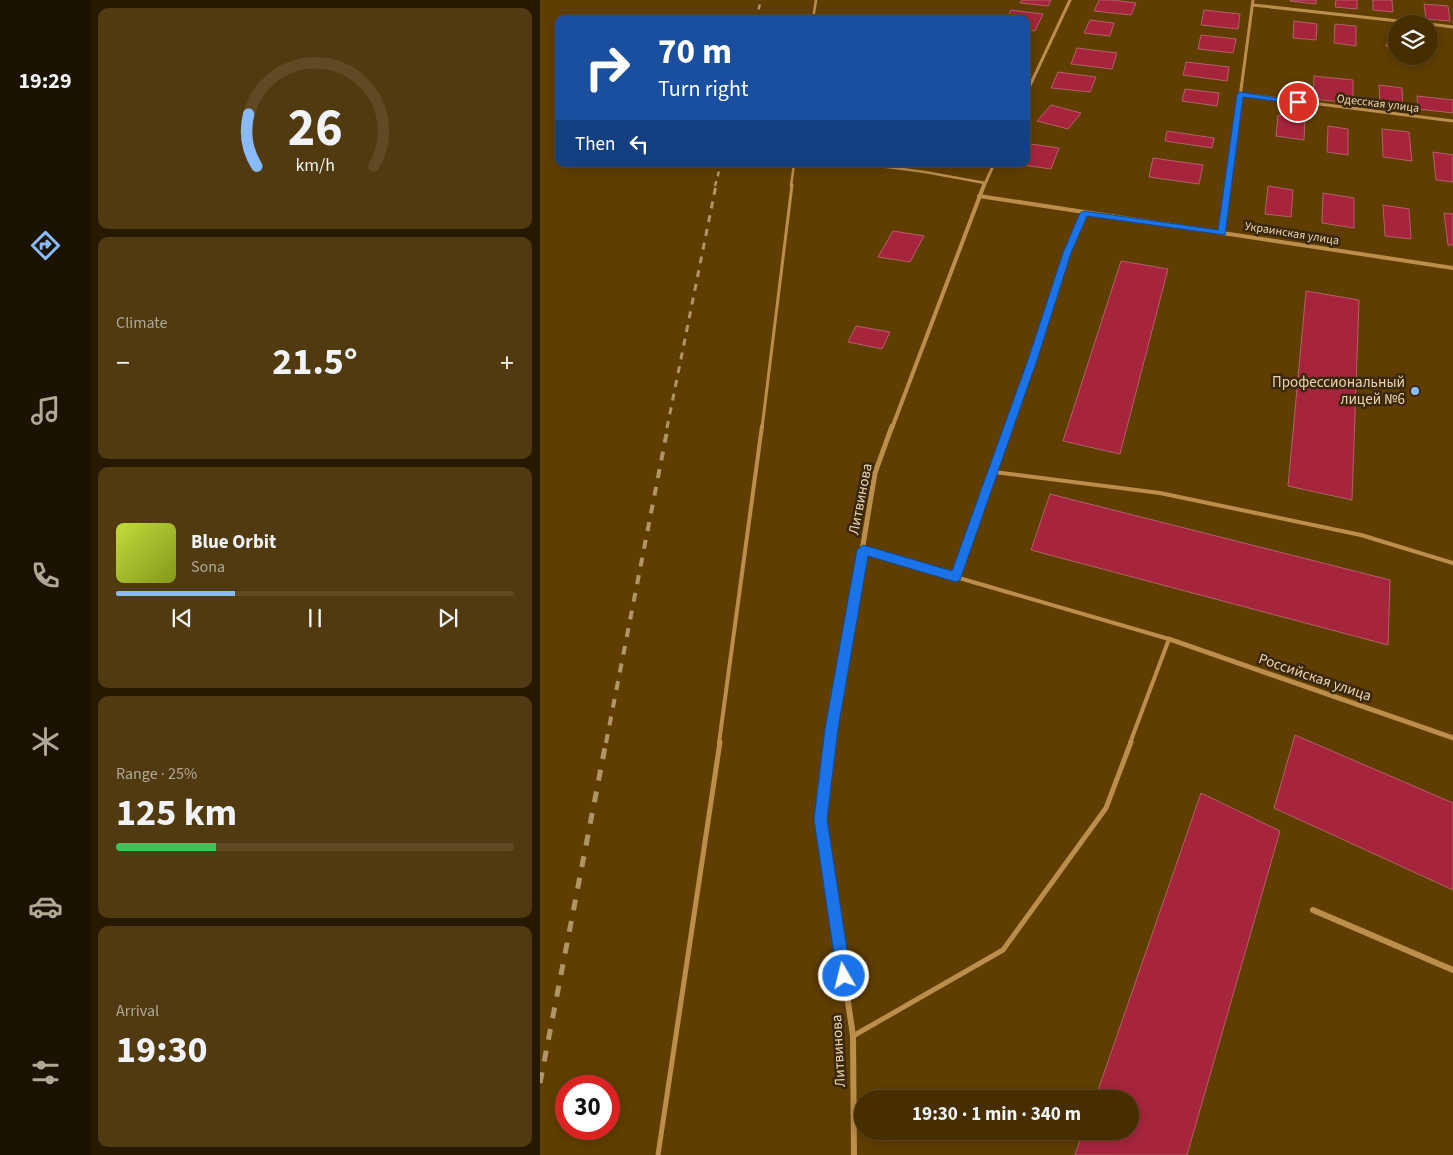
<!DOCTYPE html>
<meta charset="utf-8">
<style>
:root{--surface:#472e00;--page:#513a0f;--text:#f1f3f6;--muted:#b0a899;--line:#5f4a22;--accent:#89bafc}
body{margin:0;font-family:"Source Sans 3",sans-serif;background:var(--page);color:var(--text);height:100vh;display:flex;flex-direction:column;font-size:19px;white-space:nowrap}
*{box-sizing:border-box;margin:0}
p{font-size:16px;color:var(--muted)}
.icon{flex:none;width:28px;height:28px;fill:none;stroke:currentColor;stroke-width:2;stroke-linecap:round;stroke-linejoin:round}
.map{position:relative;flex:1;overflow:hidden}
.side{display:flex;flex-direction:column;gap:8px;padding:8px;background:#271900;width:450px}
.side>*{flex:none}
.top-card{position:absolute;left:15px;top:15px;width:475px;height:152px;border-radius:10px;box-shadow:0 2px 12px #0003,0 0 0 1px var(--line);background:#1a4fa0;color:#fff;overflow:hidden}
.fabs{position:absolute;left:848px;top:15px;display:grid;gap:10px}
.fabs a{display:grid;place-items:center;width:50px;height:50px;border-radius:50%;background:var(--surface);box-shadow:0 2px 12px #0003,0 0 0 1px var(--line);font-size:25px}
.speed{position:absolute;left:15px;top:1075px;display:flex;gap:10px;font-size:25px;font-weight:700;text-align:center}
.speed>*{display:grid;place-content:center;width:65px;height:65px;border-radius:50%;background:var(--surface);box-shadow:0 2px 12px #0003,0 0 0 1px var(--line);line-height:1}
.speed .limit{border:8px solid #d22;background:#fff;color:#111}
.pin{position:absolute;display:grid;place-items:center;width:42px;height:42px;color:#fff;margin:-21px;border:2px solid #fff;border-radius:50%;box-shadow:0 1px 5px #0007}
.me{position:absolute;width:55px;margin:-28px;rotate:352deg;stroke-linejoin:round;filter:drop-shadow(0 0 4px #0008)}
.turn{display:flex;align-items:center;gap:18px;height:105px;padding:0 20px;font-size:22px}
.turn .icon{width:65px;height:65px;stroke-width:2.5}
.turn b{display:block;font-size:35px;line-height:42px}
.then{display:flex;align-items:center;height:48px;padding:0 20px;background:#0003;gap:10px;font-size:19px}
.big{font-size:38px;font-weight:700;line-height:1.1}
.side .tile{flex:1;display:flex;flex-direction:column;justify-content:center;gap:8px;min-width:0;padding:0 18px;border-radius:10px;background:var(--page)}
.side .dial{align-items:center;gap:0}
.dial svg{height:130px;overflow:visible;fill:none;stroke:var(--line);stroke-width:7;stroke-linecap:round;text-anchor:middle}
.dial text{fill:var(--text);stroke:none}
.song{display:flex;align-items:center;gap:15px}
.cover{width:60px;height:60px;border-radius:8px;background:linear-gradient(135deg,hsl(70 70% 55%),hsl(70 70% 35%))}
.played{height:5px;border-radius:2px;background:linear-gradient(90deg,var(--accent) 30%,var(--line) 30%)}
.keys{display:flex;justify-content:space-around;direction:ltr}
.heat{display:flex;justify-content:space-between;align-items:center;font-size:28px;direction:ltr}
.charge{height:8px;border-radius:4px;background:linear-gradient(90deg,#34c759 25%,var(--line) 0)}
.trip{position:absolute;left:314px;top:1090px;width:285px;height:50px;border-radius:25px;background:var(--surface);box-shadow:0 2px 12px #0003,0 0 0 1px var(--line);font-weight:700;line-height:50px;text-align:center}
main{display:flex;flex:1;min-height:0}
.dock{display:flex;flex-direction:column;width:90px;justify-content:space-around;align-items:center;background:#1c1200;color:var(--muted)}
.dock .icon{width:35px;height:35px}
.dock .active{color:var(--accent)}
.dock b{font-size:22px;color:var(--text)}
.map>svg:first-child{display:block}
.building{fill:#a6253d;stroke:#b16167}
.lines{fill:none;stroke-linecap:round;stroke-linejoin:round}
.service-far3{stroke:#bb8e4b;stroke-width:2.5}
.service-far2{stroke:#bb8e4b;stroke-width:3}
.service-far1{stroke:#bb8e4b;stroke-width:4}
.service{stroke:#bb8e4b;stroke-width:5}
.minor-far3{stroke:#bb8e4b;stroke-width:3}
.minor-far2{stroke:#bb8e4b;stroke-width:4}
.minor-far1{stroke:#bb8e4b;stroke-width:5}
.minor{stroke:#bb8e4b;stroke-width:6}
.rail-far3{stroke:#b09567;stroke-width:2.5;stroke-dasharray:5 5;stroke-linecap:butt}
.rail-far2{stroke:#b09567;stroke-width:3;stroke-dasharray:7 7;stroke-linecap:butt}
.rail-far1{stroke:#b09567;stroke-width:4;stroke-dasharray:9 9;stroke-linecap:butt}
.rail{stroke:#b09567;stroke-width:5;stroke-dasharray:11 11;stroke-linecap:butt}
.route{fill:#1a73e8;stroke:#114b97}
.poi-dot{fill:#89bafc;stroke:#3b280a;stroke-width:2}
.labels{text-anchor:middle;stroke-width:5;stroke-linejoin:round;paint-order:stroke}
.far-street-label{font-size:12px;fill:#ecd4b2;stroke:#3b280a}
.poi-label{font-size:15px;fill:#ecd4b2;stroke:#3b280a;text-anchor:end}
.street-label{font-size:15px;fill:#ecd4b2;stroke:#3b280a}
</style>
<main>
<nav class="dock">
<b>19:29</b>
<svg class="icon active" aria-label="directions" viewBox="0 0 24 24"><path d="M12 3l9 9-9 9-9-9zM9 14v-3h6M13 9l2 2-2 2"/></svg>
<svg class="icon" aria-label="music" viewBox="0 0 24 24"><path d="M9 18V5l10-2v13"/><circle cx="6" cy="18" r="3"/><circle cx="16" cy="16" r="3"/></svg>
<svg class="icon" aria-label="phone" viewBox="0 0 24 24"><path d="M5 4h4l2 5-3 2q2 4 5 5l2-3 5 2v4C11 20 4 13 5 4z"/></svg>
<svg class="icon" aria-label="climate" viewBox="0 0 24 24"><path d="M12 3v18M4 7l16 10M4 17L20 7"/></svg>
<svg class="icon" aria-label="car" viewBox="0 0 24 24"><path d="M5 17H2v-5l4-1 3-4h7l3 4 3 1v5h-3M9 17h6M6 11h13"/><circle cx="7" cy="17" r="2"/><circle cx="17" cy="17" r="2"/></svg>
<svg class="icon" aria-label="filters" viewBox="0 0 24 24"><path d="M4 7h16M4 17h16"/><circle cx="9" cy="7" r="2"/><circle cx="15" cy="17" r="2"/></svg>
</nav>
<section class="side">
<div class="tile dial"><svg viewBox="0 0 100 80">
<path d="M14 69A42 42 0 1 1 86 69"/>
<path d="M14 69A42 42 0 0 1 9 37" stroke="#89bafc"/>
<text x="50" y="56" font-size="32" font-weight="700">26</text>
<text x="50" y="72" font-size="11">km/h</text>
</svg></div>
<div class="tile"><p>Climate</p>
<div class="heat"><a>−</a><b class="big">21.5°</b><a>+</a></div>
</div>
<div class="tile">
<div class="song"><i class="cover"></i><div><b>Blue Orbit</b><p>Sona</p></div></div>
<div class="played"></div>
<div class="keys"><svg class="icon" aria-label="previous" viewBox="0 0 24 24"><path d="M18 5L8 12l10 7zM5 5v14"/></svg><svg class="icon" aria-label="pause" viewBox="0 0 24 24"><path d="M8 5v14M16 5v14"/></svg><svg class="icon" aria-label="next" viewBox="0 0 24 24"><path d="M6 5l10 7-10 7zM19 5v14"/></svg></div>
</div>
<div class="tile"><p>Range · 25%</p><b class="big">125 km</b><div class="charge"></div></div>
<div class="tile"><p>Arrival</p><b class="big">19:30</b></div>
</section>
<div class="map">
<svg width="913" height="1155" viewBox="0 0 913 1155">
<rect width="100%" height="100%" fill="#5f3e00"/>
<g class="building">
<polygon points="482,0 511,0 508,6 480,3"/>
<polygon points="559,0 572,0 596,3 591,15 554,11"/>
<polygon points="750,0 776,0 776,4 750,1"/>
<polygon points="796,0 817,0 817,9 795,7"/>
<polygon points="833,0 852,0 853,12 833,10"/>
<polygon points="884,4 908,6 910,21 886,19"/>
<polygon points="471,10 503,14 495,31 486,30 486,19 467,19"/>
<polygon points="664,10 700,14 698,29 661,25"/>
<polygon points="550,20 574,23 570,36 544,33"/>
<polygon points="754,21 777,24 776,40 753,38"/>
<polygon points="795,24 816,26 816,46 794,43"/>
<polygon points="852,34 856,35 856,48 846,46"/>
<polygon points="661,35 696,39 693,53 658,49"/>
<polygon points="537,48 577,53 572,69 531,64"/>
<polygon points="646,62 689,67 687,81 643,75"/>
<polygon points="518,72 556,77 550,92 511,88"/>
<polygon points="774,76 813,80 813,103 773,99"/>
<polygon points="839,85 862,88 863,108 840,105"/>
<polygon points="645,89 679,93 677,106 642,101"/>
<polygon points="877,96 913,100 913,113 878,109"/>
<polygon points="511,105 541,113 528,129 497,121"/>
<polygon points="738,115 765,118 764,140 736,136"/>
<polygon points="788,126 808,129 808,155 787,152"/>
<polygon points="842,129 869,132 872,161 843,157"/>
<polygon points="627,131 674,138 672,148 625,141"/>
<polygon points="491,144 519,148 511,169 482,165 486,164 486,155"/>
<polygon points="893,152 913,155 913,182 896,180"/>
<polygon points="613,158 663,165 659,184 609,177"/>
<polygon points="728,186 753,190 751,217 725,214"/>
<polygon points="783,193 814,198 814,228 782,223"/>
<polygon points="843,205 869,209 871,239 845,236"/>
<polygon points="904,213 913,214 913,245 908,245"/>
<polygon points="353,231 384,236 370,262 338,257"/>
<polygon points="581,261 628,269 580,454 523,441"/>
<polygon points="766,291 819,300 812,500 748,486"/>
<polygon points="316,326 350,332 342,349 308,342"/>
<polygon points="510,494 850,580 848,645 491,550"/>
<polygon points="755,735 913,803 913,890 734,808"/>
<polygon points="661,793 740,831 647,1155 535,1155 543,1131 590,1131 590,1099 555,1099"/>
</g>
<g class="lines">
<g class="service-far3">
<polyline points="273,19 276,0"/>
<polyline points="324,164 385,172 445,183"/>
<polyline points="251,186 254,164"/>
</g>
<g class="service-far2">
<polyline points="222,428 252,185"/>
<polyline points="468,428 527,253 544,213"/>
</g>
<g class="service-far1">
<polyline points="454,472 620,493 821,535 913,563"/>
<polyline points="323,550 629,639 590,743"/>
<polyline points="416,577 469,426"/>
<polyline points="179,743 222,426"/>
</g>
<g class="service">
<polyline points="313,1036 463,950 566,808 591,742"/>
<polyline points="118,1155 180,742"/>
</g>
<g class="minor-far3">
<polyline points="713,5 886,24"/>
<polyline points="889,24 913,27"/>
<polyline points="486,94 530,0"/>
<polyline points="700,94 913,121"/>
<polyline points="444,186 454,164"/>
<polyline points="688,186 713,0"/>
</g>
<g class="minor-far2">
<polyline points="439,196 913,268"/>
<polyline points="682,233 688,185"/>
<polyline points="352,428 444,185"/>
</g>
<g class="minor-far1">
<polyline points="629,639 913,738"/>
<polyline points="290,743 335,473 352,426"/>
</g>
<g class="minor">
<polyline points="290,742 281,819 313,1036 314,1155"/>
<polyline points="773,910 913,970"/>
</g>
<g class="rail-far3">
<polyline points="216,19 221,0"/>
<polyline points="175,186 181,164"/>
</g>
<polyline class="rail-far2" points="127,428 176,185"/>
<polyline class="rail-far1" points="66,743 128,426"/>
<polyline class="rail" points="0,1083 66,742"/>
</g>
<polygon class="route" points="700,92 762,102 758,104 703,97 685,235 547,216 531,253 498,357 420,580 416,582 328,556 298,729 287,819 311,976 309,982 304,984 298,982 274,819 285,729 317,550 323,545 412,571 489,357 523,253 540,213 544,211 678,230 697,94"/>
<circle class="poi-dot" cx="875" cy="391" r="5"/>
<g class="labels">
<g class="far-street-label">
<text transform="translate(838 103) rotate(7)" y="4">Одесская улица</text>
<text transform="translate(752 233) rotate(9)" y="4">Украинская улица</text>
</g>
<g class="poi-label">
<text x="865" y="387">Профессиональный<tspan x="865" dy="17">лицей №6</tspan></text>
</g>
<g class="street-label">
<text transform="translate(320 499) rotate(-79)" y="5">Литвинова</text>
<text transform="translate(775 677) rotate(19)" y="5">Российская улица</text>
<text transform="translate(298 1051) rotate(-93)" y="5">Литвинова</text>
</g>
</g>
</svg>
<div class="fabs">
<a><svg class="icon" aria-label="layers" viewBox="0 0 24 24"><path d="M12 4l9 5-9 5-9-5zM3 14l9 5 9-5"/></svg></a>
</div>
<div class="speed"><div class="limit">30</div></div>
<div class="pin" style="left:758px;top:102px;background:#d93025"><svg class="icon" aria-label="arrive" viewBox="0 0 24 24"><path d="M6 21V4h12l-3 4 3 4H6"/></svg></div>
<svg class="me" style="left:304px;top:976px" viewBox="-20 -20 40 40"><circle r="17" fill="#1a73e8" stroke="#fff" stroke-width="3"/><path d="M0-11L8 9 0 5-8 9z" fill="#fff"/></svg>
<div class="trip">19:30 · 1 min · 340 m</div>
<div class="top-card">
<div class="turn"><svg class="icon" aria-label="right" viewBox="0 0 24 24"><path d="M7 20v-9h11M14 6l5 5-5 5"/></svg><div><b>70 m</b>Turn right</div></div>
<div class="then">Then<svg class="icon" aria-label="left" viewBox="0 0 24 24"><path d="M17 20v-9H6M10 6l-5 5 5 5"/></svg></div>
</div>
</div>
</main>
